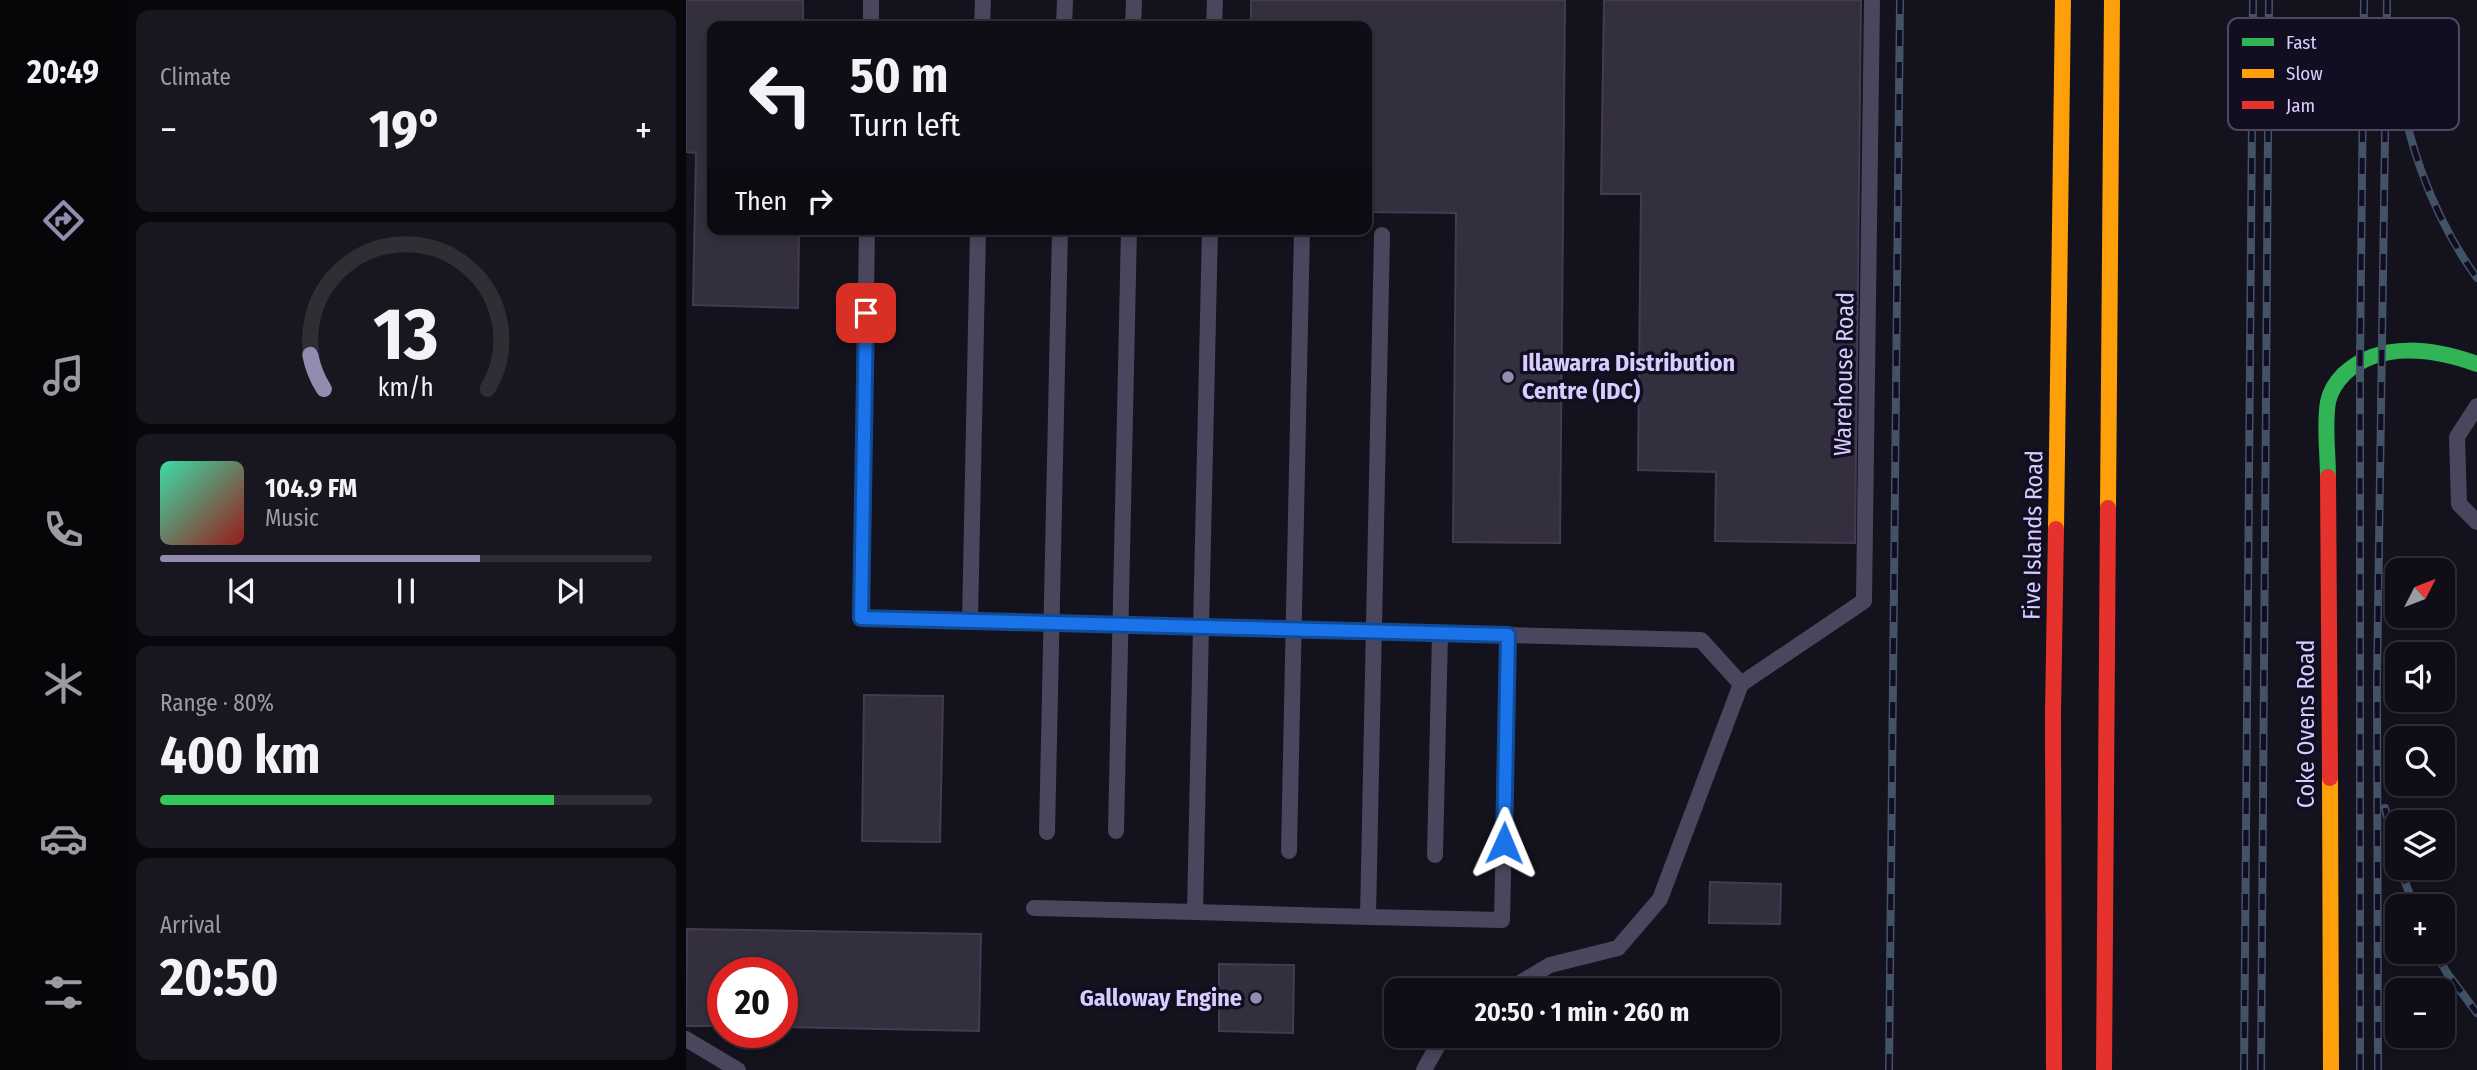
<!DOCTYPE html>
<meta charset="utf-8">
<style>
:root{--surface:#0f0e16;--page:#18171f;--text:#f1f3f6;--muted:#9b9ca1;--line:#2f2e35;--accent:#938cb0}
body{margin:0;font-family:"Fira Sans Condensed",sans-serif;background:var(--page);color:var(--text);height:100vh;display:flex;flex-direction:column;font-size:26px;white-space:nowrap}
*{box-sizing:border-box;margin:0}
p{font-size:23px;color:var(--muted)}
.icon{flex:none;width:38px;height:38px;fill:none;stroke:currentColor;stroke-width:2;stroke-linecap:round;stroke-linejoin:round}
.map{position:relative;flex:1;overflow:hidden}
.side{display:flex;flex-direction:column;gap:10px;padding:10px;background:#08080c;width:560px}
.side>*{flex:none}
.guide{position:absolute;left:21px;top:21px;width:665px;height:214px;border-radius:14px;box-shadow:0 4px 10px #0003,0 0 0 2px var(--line);background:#0f0e16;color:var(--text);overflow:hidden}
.needle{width:46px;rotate:48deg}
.controls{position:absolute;left:1699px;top:558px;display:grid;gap:14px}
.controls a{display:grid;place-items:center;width:70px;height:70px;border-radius:14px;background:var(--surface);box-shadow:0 4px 10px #0003,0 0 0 2px var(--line);font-size:35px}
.speed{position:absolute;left:21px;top:957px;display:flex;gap:14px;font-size:35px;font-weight:700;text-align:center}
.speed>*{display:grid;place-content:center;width:91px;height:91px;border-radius:50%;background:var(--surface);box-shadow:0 4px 10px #0003,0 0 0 2px var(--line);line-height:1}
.speed .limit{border:10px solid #d22;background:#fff;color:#111}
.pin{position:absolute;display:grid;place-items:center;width:60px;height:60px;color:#fff;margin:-30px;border-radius:14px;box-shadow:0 4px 10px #0006}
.me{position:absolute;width:77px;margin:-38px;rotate:1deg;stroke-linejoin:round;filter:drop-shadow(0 0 5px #0008)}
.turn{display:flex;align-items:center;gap:24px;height:147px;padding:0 28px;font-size:32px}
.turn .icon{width:91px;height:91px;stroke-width:2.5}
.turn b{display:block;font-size:49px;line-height:60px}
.then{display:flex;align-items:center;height:66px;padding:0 28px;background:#0003;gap:14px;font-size:26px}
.big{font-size:52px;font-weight:700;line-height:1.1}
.side .widget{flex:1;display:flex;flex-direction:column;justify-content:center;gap:10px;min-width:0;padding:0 24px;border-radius:14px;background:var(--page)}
.side .dial{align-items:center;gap:0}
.dial svg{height:182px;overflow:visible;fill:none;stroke:var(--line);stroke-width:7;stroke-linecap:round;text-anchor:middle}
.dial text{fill:var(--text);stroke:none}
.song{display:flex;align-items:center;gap:21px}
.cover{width:84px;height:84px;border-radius:10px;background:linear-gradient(135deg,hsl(160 70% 55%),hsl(0 70% 35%))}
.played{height:7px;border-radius:4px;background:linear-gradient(90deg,var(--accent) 65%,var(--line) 65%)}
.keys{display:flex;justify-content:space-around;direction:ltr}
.heat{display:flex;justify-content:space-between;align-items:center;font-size:38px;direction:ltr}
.charge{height:10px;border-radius:5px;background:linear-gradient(90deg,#34c759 80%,var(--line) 0)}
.trip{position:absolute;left:698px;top:978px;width:396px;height:70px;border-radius:14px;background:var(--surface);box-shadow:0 4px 10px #0003,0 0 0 2px var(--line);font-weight:700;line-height:70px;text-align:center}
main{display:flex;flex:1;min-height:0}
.tab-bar{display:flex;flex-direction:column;width:126px;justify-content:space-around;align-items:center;background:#060609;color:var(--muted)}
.tab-bar .icon{width:49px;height:49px}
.tab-bar .selected{color:var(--accent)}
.tab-bar b{font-size:32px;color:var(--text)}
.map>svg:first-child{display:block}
.building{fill:#332f3f;stroke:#423b51;stroke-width:2}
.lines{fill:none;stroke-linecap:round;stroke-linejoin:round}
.lane{stroke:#4a465e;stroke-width:16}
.fast{stroke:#30b455;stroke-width:16}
.slow{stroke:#ff9f0a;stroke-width:16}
.jam{stroke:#e5322d;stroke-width:16}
.rail-casing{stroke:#425368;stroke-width:8}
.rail{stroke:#120d21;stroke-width:5;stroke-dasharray:16;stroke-linecap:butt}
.route-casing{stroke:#114b97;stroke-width:18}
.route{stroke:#1a73e8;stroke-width:12}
.poi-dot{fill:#938cb0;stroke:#120d21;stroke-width:2.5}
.labels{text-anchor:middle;stroke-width:7;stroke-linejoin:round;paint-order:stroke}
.poi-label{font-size:24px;font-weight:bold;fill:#d8cdff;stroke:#120d21;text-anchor:start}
.street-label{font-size:24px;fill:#d8cdff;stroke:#120d21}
.key{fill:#120d21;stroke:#4d4764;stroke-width:2}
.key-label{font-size:19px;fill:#d8cdff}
</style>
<main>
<nav class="tab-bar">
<b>20:49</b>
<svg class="icon selected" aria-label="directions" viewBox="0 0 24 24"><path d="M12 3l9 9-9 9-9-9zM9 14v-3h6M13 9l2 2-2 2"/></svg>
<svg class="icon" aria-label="music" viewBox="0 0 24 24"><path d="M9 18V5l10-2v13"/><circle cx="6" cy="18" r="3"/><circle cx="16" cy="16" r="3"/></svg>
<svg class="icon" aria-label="phone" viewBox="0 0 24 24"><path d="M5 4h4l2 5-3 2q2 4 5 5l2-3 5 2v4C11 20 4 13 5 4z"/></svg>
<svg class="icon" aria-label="climate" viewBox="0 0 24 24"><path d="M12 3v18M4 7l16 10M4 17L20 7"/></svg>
<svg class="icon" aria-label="car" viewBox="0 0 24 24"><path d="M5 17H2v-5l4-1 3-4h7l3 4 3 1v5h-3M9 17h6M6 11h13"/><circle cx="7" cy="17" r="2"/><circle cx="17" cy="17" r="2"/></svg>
<svg class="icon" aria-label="filters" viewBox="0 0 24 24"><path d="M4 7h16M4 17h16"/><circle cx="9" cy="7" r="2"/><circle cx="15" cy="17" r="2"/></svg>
</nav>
<section class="side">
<div class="widget"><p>Climate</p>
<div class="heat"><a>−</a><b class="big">19°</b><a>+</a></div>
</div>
<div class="widget dial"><svg viewBox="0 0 100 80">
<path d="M14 69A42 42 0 1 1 86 69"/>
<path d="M14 69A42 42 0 0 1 8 54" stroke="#938cb0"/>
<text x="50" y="56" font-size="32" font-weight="700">13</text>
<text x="50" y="72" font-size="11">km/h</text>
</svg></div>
<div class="widget">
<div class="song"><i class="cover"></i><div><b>104.9 FM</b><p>Music</p></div></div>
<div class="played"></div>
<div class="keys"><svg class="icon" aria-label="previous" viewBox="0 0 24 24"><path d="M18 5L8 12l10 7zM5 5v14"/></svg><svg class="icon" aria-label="pause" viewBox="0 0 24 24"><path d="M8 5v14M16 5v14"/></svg><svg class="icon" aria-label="next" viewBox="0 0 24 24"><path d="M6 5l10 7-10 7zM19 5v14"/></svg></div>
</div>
<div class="widget"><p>Range · 80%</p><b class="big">400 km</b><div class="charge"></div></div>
<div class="widget"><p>Arrival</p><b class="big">20:50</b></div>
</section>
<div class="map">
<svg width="1791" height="1070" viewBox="0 0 1791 1070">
<rect width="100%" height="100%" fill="#14121d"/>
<g class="building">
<polygon points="0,0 117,0 117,26 26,26 26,229 113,229 112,308 7,305 10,153 0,152"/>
<polygon points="565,0 879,0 874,543 767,542 770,213 681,212 681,26 565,26"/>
<polygon points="918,0 1175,0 1169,543 1029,541 1030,472 952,470 955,194 915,194"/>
<polygon points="178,695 257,696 254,842 176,841"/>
<polygon points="1024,882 1095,884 1094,924 1023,923"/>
<polygon points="1,929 295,934 293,1031 96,1027 96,973 37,973 37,1026 0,1026"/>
<polygon points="533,964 608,965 607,1033 533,1031"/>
</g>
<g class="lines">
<g class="lane">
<polyline points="185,26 185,0"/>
<polyline points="296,26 297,0"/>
<polyline points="378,26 379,0"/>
<polyline points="447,26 448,0"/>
<polyline points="528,26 529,0"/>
<polyline points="181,229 175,618 515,627 509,912 348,908"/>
<polyline points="524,229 515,627 1015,640 1055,684 974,899 932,948 864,965 822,990"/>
<polyline points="1791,406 1771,437 1773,504 1791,522"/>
<polyline points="284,621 292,229"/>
<polyline points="1055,684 1178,601 1186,0"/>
<polyline points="430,831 443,229"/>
<polyline points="361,832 374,229"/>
<polyline points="603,851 616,229"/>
<polyline points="749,855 754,633"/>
<polyline points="509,912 682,917 696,235"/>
<polyline points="682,917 816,920 822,635"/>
<polyline points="0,1039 52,1070"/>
<polyline points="738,1070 757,1036"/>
</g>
<path class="fast" d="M1642,477C1642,454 1638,424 1642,402C1644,392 1651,381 1658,374C1694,340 1749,349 1791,364"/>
<g class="slow">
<polyline points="1422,508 1426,0"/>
<polyline points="1370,529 1377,0"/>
<polyline points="1644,778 1645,1070"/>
</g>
<g class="jam">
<polyline points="1642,477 1644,778"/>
<polyline points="1368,1070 1367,714 1370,529"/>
<polyline points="1418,1070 1422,508"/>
</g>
<defs>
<g id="rail">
<path d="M1707,52C1719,134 1742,210 1791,278"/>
<polyline points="1699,808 1712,860"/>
<polyline points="1714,868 1728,906"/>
<polyline points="1749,952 1761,973 1791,1013"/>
<polyline points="1203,1070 1214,0"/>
<polyline points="1558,1070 1567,0"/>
<polyline points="1575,1070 1583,0"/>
<polyline points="1674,1070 1674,360 1678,0"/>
<polyline points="1692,1070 1691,681 1701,0"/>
</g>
</defs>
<use href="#rail" class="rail-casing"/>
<use href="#rail" class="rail"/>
</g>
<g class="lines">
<defs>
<polyline id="route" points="180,313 175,618 822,635 818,843"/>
</defs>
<use href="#route" class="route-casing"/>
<use href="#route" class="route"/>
</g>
<g class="poi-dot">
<circle cx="822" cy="377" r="7"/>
<circle cx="570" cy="998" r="7"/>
</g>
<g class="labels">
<g class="poi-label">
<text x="836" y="371">Illawarra Distribution<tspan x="836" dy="28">Centre (IDC)</tspan></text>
<text x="556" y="1006" text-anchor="end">Galloway Engine</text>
</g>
<g class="street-label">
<text transform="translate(1158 374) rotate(-89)" y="8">Warehouse Road</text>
<text transform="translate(1347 535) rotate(-89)" y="8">Five Islands Road</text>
<text transform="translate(1620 724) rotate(-90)" y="8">Coke Ovens Road</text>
</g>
</g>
<rect x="1542" y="18" width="231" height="112" rx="10" class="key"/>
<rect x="1556" y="38" width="32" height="8" fill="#30b455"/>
<rect x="1556" y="69" width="32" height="9" fill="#ff9f0a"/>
<rect x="1556" y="101" width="32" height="8" fill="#e5322d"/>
<g class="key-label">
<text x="1600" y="49">Fast</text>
<text x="1600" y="80">Slow</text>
<text x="1600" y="112">Jam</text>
</g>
</svg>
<div class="controls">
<a><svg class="needle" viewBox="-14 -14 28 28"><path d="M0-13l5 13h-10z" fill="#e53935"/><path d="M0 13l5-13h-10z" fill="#9b9ca1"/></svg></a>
<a><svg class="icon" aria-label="sound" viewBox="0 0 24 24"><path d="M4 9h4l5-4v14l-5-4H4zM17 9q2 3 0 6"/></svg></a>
<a><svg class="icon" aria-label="search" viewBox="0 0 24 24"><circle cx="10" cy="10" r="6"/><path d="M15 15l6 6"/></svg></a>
<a><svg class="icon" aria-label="layers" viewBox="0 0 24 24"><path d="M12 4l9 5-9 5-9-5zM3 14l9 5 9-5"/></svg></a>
<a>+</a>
<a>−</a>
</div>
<div class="speed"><div class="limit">20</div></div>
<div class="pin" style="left:180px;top:313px;background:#d93025"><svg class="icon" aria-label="arrive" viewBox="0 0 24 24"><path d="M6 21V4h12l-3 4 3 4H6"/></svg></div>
<svg class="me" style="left:818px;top:843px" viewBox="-20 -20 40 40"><path d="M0-17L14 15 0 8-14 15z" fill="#1a73e8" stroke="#fff" stroke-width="4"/></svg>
<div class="trip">20:50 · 1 min · 260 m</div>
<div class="guide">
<div class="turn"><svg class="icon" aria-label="left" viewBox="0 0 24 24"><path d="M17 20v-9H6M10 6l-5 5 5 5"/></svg><div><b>50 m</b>Turn left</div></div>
<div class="then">Then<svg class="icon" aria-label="right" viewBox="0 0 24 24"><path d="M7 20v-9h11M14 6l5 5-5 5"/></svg></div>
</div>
</div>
</main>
